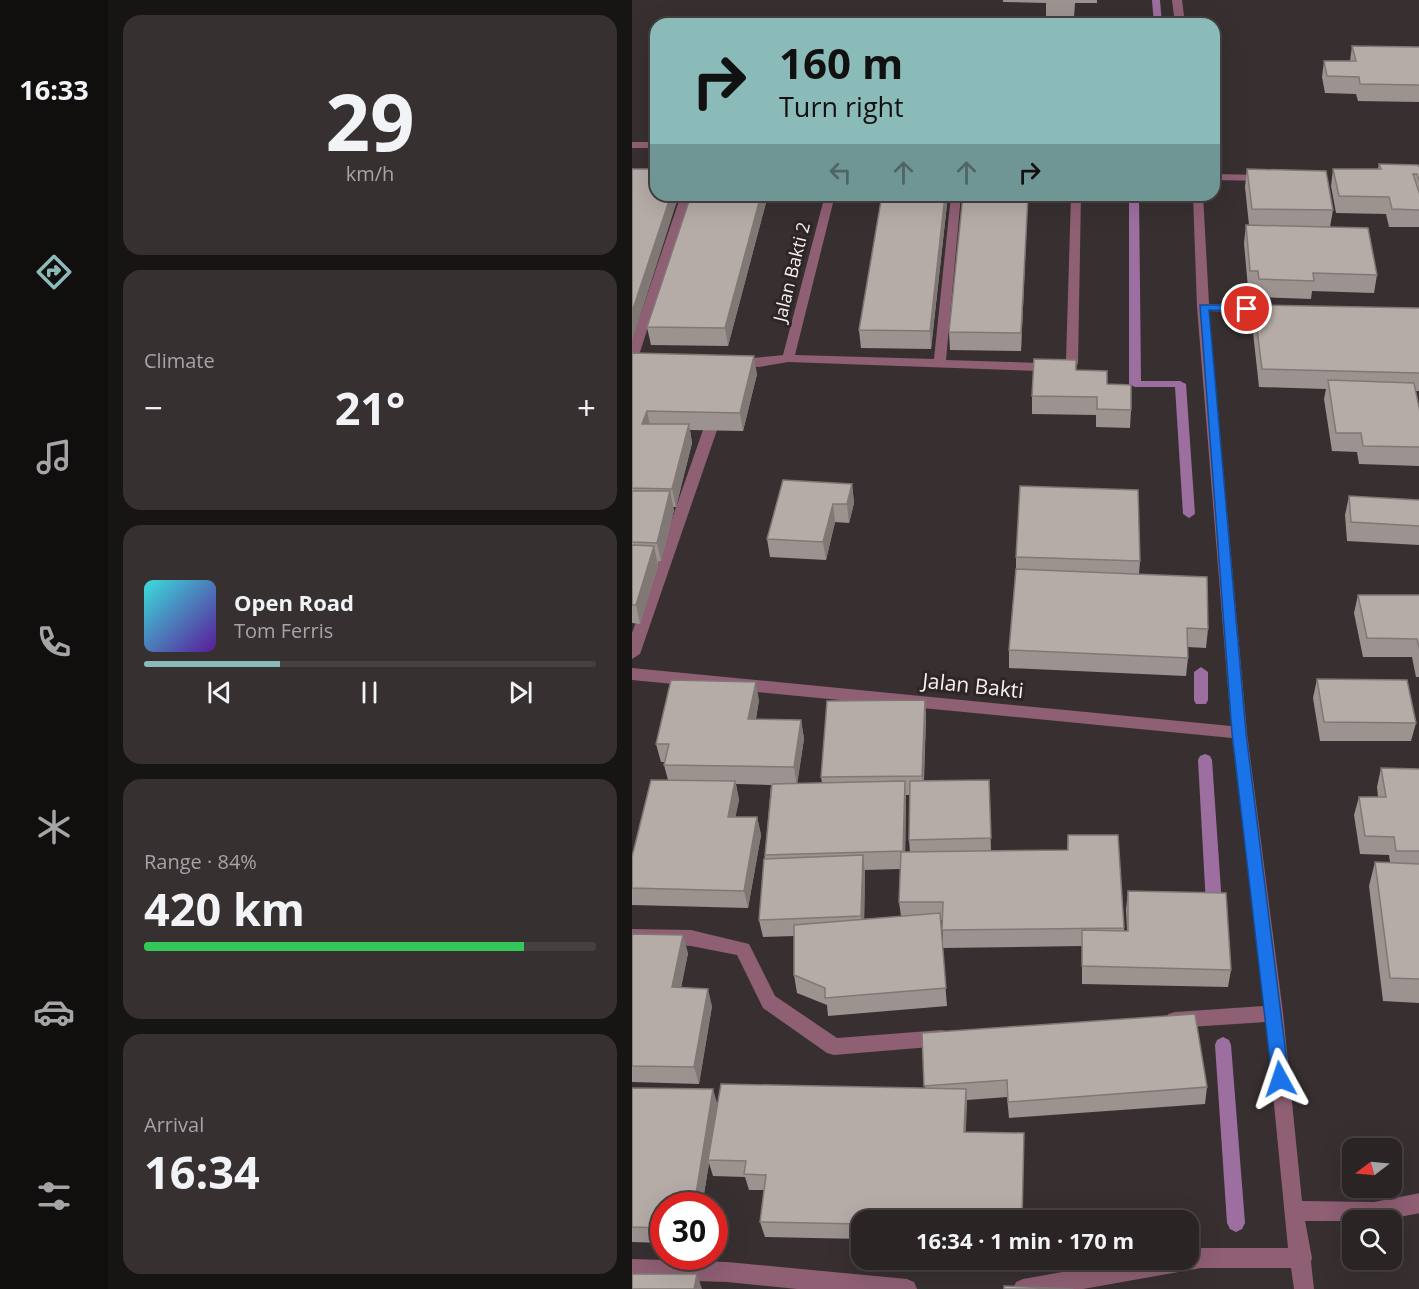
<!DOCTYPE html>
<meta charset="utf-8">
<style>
:root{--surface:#2a2424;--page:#363031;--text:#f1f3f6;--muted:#a5a4a6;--line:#464141;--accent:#8bbbb9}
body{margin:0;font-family:"Open Sans",sans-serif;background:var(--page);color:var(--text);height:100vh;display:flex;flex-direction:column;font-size:22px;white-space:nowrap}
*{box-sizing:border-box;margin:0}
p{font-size:20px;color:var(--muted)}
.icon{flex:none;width:33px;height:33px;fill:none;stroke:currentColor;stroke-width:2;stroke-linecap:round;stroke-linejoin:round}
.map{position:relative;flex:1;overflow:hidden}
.drawer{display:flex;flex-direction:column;gap:15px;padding:15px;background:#171414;width:524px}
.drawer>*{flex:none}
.banner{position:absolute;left:18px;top:18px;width:570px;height:183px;border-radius:18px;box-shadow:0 6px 24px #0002,0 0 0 2px var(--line);background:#8bbbb9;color:#111;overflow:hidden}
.needle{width:39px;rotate:254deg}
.tools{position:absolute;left:710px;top:1138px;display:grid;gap:12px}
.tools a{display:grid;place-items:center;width:60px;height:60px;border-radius:12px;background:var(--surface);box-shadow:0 6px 24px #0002,0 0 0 2px var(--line);font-size:30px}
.speed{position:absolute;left:18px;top:1192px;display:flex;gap:12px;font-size:30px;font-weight:700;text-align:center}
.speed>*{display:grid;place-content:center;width:78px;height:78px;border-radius:50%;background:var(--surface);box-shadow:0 6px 24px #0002,0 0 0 2px var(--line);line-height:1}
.speed .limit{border:9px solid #d22;background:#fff;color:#111}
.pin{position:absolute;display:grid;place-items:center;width:51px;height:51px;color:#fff;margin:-26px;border:3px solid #fff;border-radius:50%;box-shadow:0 2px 6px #0007}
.me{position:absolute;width:66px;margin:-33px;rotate:355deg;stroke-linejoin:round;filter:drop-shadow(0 0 4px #0008)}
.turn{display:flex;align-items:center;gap:21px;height:126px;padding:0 30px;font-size:27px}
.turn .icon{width:78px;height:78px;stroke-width:2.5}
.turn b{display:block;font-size:42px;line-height:51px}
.lanes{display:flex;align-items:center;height:57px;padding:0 30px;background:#0003;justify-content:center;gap:30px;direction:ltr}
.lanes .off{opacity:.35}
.big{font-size:45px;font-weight:700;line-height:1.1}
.drawer .card{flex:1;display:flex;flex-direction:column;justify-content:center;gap:9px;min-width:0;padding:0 21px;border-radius:18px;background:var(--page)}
.drawer .dial{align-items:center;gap:0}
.dial b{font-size:78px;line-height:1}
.song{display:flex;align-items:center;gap:18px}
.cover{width:72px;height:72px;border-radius:9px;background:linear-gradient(135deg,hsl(180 70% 55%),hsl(270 70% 35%))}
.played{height:6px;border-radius:3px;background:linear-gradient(90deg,var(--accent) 30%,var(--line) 30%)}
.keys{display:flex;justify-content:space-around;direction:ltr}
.heat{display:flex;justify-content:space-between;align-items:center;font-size:33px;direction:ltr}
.charge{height:9px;border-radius:4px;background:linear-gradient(90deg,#34c759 84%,var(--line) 0)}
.trip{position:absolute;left:219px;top:1210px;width:348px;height:60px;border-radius:18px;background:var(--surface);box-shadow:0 6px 24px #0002,0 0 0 2px var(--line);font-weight:700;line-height:60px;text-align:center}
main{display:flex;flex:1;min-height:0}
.tabs{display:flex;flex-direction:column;width:108px;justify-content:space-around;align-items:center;background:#110e0e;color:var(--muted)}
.tabs .icon{width:42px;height:42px}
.tabs .active{color:var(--accent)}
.tabs b{font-size:27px;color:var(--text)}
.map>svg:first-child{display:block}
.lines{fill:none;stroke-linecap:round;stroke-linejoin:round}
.stream{fill:#9d6fa0;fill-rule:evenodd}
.minor{fill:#8f5f74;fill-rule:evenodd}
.wall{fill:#9c9390;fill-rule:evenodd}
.shaded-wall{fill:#7f7875}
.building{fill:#b5aba7;stroke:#7f7875;stroke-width:1.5}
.route{fill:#1a73e8;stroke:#114b97;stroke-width:1.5}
.labels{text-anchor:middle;stroke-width:6;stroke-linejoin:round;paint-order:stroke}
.far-street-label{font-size:18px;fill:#f7f2f1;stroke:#2e2626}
.street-label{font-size:21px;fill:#f7f2f1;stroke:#2e2626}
</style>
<main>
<nav class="tabs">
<b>16:33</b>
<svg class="icon active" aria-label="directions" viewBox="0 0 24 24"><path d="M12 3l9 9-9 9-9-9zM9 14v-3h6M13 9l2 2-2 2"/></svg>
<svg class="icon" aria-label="music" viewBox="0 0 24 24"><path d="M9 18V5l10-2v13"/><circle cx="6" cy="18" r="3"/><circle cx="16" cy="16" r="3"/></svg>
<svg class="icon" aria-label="phone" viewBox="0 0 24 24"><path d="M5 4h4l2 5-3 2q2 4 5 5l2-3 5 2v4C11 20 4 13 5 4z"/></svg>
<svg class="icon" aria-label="climate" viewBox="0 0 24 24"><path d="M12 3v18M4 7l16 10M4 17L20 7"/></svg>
<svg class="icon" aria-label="car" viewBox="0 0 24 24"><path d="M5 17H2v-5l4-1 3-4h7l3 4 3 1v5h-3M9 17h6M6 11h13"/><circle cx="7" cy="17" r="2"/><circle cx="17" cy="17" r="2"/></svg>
<svg class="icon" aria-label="filters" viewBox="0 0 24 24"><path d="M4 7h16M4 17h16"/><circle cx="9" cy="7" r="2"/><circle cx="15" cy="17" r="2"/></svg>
</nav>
<section class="drawer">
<div class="card dial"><b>29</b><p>km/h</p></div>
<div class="card"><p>Climate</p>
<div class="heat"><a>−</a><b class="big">21°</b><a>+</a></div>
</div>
<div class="card">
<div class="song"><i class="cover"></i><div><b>Open Road</b><p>Tom Ferris</p></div></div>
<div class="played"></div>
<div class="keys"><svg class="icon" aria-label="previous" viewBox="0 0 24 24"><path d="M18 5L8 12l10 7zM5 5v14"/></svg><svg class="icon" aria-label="pause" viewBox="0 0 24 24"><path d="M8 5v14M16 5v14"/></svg><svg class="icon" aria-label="next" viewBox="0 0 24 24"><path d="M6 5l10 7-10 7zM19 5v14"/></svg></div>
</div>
<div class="card"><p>Range · 84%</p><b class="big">420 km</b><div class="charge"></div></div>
<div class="card"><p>Arrival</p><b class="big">16:34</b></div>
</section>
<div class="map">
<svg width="788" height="1289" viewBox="0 0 788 1289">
<rect width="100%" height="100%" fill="#383030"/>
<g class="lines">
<g class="stream">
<polygon points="520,0 528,0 530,24 522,24"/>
<polygon points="497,195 507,195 509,381 548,381 554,384 563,514 557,518 551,514 543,387 503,387 497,384"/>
<polygon points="569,667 576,672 576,700 574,704 564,704 562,700 562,672"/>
<polygon points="573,754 578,756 580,760 590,905 588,910 582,912 576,910 574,905 566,760 568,756"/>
<polygon points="591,1037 597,1040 599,1045 613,1223 610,1229 604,1232 598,1229 595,1223 583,1045 585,1040"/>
</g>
<g class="minor">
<polygon points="540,0 550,0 553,24 543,24"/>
<rect x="0" y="142" width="24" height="6"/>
<polygon points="582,174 633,175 638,178 633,181 582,180"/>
<polygon points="49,195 59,195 6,358 0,362 0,340"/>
<path d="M193,195H203L163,355L302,359L319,195H329L314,360L408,363L434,361L439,195H449L446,364L440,368L408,371L156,362L127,367L99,365L97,362C102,358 139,357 151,355Z"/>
<polygon points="561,195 571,195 577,304 640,306 646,310 640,314 577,311 615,733 651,1013 670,1201 742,1202 788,1193 788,1213 746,1221 673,1221 680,1258 679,1262 682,1289 662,1289 659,1268 569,1268 451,1289 381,1289 384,1282 391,1279 498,1260 556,1260 556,1250 569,1248 656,1248 634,1022 543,1028 536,1026 534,1020 536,1014 543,1012 632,1006 600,738 0,680 0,668 599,726 565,307"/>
<polygon points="78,426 85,430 8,654 0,659 0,633 71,430"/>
<polygon points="0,929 59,930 117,944 143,996 205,1038 310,1030 317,1032 319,1038 317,1044 310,1046 202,1055 195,1053 131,1008 105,955 59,946 0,943"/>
<polygon points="0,1259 95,1262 275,1279 282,1282 285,1289 165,1289 95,1282 0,1279"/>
</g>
</g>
<g class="wall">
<polygon points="371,0 465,0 465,3 443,3 442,17 414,16 414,3 371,2"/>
<polygon points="720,46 788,47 788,102 726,101 724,94 693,93 690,77 692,61 718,61"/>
<polygon points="747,164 788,168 788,227 757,227 754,214 704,213 699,186 701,169 746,169"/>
<polygon points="615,169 701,210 698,227 745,275 742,293 680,291 679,299 625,297 624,289 616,288 612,243 614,225 617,225 613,187"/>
<polygon points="136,195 96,346 19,345 15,327"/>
<polygon points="316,195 299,349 229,348 227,330"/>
<polygon points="331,195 396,195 389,351 318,350 317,332"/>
<polygon points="622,305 788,308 788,391 783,391 788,412 788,466 727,464 725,452 700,451 692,399 694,389 627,387 620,323"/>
<polygon points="0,353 125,374 111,431 58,430 60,443 44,507 41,507 42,510 29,561 26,561 26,565 8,624 0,623"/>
<polygon points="444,370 475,384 499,410 498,428 464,427 464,415 400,414 400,396"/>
<polygon points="220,484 222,503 217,523 203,522 194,560 138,557 135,539"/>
<polygon points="717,496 788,500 788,545 715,541 713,515"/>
<polygon points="384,557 508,561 507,574 576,629 574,648 556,647 556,658 554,676 377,668 377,650 384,569"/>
<polygon points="726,595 788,595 788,677 784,677 780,657 731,657 722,613"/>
<polygon points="685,679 784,723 779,741 688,741 681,698"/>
<path d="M127,700L124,719L169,720L172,739L165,783H190L189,777L293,700L294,718L292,781L357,780L359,851L435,850L436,835L492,928V931H495L494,909L496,891L599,970L596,987L450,984V946L311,948L310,920H308L315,1006L196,1016L195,1005L165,993L162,975V936L131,937L127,920L139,785L104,784L107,800L103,817H125L129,835L116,908L0,905V857L36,780L32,765V762H29L24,744ZM274,795H278L277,840L278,852H273ZM268,869L267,902L269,916L232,919L233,870Z"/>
<polygon points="749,768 788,769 788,1003 751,1001 737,886 743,862 758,862 757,855 728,854 722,815 727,797 746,797 745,787"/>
<polygon points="0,934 56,953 49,988 80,1006 67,1084 0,1082"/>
<polygon points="290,1033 575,1087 573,1104 377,1118 375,1097 335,1100 335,1106 230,1221 230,1239 133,1237 128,1222 132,1190 117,1190 113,1177 81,1176 77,1163 70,1206 32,1206 32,1243 0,1242 0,1088 86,1103 293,1088"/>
</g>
<g class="shaded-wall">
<polygon points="39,195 47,195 0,342 0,312"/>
<polygon points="129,195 136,195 96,346 93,328"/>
<polygon points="313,195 316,195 299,349 298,331"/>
<polygon points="396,195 389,351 389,333"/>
<polygon points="122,356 125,374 111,431 108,413"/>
<polygon points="15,411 19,429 10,424"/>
<polygon points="57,424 60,443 44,507 40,489"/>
<polygon points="220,484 222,503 217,523 215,504"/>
<polygon points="38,491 42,510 29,561 25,543"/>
<polygon points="201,504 203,522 194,560 191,542"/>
<polygon points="22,546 26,565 8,624 4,605"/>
<polygon points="124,682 127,700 120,738 116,719"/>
<polygon points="293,700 294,718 291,794 290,776"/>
<polygon points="169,720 172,739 165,786 162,767"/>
<polygon points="103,781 107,800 100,835 96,817"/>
<polygon points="273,781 274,799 273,869 271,851"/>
<polygon points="125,817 129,835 116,908 112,891"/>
<polygon points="231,855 233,873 232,934 229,916"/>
<polygon points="51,935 56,953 45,1005 40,987"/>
<polygon points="76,989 80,1006 67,1084 62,1067"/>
<polygon points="81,1089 86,1106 76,1160 77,1163 70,1206 62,1206"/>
<polygon points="334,1089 335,1106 333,1148 332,1132"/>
<polygon points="65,1274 70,1289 62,1289"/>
</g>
<g class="building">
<polygon points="720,46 788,47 788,85 728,84 727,77 695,76 692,61 724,61"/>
<polygon points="747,164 786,165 788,168 788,183 785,174 781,174 788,195 788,210 760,209 757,197 707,196 701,169 749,169"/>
<polygon points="0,169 24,169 24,195 39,195 0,312"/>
<polygon points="615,169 694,171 701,210 620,209"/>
<polygon points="59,195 129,195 93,328 15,327"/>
<polygon points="250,195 313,195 298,331 227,330"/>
<polygon points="331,195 396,195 389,333 317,332"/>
<polygon points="614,225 736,228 745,275 681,273 682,281 627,279 626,271 618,271"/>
<polygon points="622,305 788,308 788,373 630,369"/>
<polygon points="0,353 122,356 108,413 15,411 10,424 57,424 40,489 0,488"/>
<polygon points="402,359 444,360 444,370 475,371 475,384 499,385 499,410 465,409 465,397 400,396"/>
<polygon points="696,380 782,383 788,412 788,447 731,446 729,433 704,433"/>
<polygon points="151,480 220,484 215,504 201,504 191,542 135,539"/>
<polygon points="388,486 506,490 508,561 384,557"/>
<polygon points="0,491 38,491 25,543 0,542"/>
<polygon points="717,496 788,500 788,526 719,522"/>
<polygon points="0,545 22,546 4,605 0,605"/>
<polygon points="384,569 575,577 576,629 555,628 556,658 377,650"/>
<polygon points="726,595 788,595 788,651 785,639 735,638"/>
<polygon points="685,679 775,680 784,723 692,722"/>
<polygon points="39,680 124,682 116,719 169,720 162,767 32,765 37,744 24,744"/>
<polygon points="293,700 290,776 189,777 195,701"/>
<polygon points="749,768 788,769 788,851 764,851 762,837 733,836 727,797 754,797"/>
<polygon points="19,780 103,781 96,817 125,817 112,891 0,888 0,857"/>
<polygon points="357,780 359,838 277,840 278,781"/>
<polygon points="273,781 271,851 133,855 140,784"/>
<polygon points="436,835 486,835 492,928 310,930 311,902 267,902 269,852 436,850"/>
<polygon points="231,855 229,916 127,920 132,859"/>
<polygon points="743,862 788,864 788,979 758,978"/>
<polygon points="496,891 594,893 599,970 450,966 450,930 496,931"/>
<polygon points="308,913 314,988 193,998 193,988 162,975 162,925"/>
<polygon points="0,934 51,935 40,987 76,989 62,1067 0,1066"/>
<polygon points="563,1014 575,1087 376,1102 375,1080 292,1086 290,1033"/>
<polygon points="89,1084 334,1089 332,1132 392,1133 390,1221 230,1221 230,1224 128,1222 134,1175 112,1174 114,1161 76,1160"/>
<polygon points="0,1088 81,1089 62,1206 32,1206 32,1228 0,1227"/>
<polygon points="0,1274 65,1274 62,1289 0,1289"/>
<polygon points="372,1286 441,1289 372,1289"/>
</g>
<polygon class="route" points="568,305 615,305 620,309 615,312 577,310 614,733 657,1079 654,1085 648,1087 642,1085 640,1079 600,733"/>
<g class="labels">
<g class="far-street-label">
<text transform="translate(160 272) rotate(-76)" y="6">Jalan Bakti 2</text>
</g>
<g class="street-label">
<text transform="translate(341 686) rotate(6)" y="7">Jalan Bakti</text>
</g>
</g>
</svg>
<div class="tools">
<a><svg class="needle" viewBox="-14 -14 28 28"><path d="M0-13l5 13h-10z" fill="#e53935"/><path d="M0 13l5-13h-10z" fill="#a5a4a6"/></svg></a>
<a><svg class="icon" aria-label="search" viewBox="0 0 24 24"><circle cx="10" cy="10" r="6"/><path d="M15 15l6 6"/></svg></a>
</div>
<div class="speed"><div class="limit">30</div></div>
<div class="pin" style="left:615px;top:309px;background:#d93025"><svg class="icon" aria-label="arrive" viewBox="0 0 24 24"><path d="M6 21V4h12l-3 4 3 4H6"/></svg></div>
<svg class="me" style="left:648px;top:1079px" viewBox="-20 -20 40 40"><path d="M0-17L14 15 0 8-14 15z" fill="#1a73e8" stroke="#fff" stroke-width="4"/></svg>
<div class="trip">16:34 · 1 min · 170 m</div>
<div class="banner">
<div class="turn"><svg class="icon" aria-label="right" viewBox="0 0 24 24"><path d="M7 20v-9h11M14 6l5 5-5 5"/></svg><div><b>160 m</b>Turn right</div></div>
<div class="lanes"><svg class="icon off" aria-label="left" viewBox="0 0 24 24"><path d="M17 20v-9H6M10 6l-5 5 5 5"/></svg><svg class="icon off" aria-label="ahead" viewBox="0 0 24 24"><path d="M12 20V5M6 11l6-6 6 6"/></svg><svg class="icon off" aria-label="ahead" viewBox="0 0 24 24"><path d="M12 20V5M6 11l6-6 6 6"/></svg><svg class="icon" aria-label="right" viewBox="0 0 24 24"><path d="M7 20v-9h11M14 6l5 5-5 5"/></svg></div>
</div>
</div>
</main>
